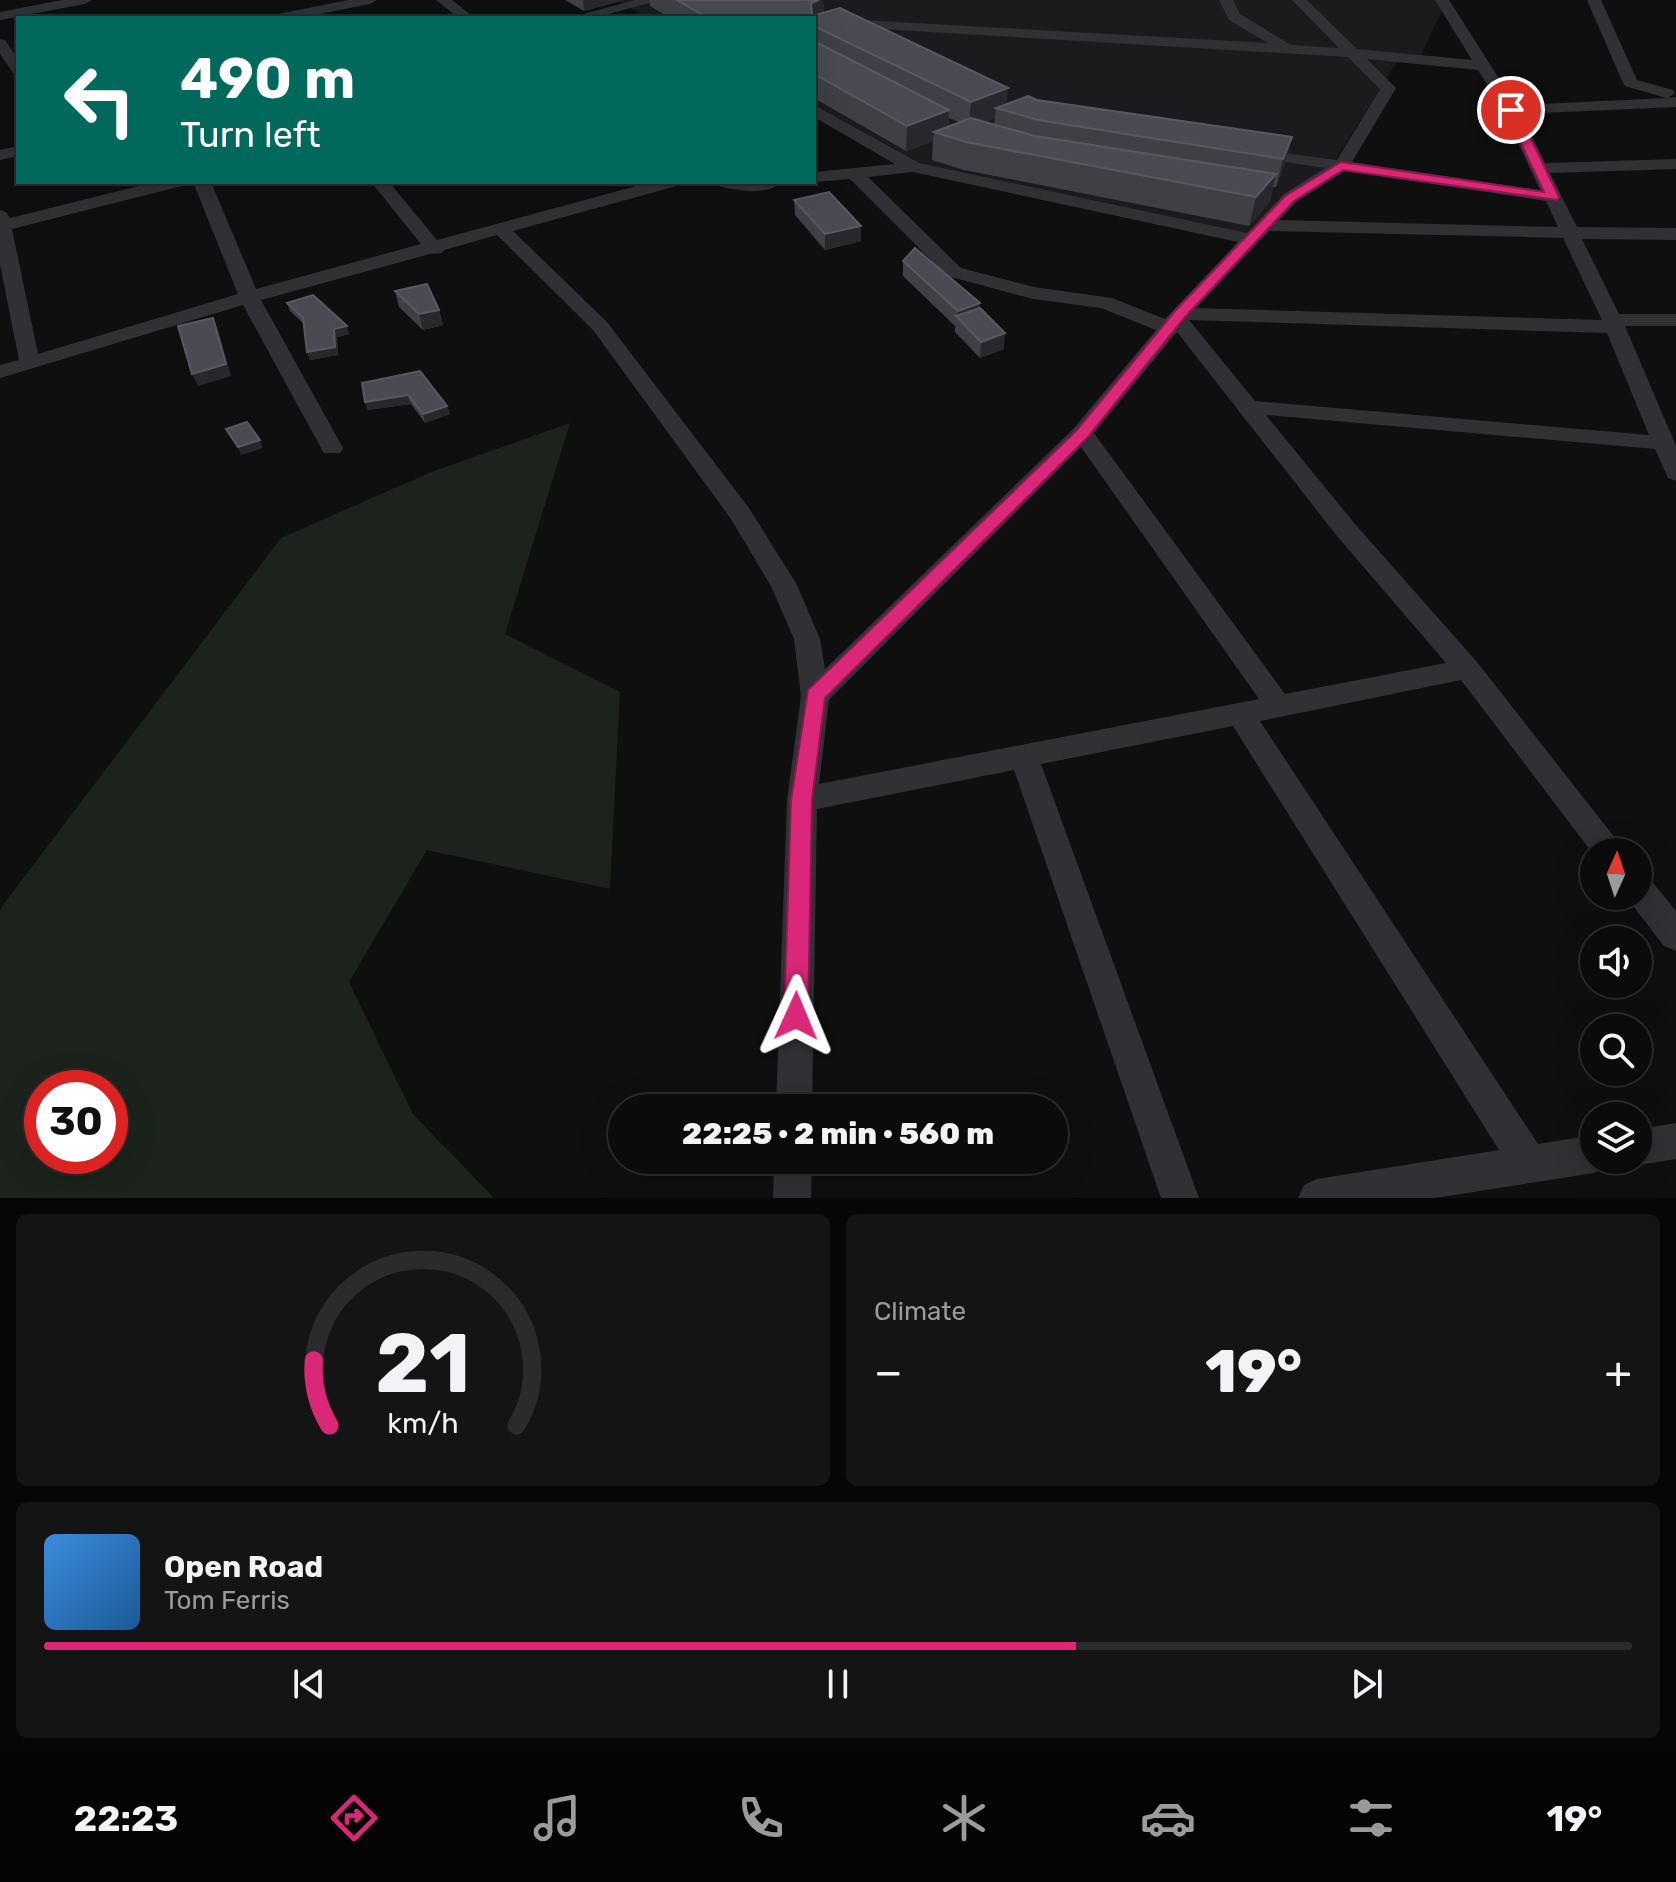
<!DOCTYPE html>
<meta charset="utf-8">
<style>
:root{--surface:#0b0b0c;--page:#141415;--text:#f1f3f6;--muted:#9a9b9d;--line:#2b2b2d;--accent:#db2777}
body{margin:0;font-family:Rubik,sans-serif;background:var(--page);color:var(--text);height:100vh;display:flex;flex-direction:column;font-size:30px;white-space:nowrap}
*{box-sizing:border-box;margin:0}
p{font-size:26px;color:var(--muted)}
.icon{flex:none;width:44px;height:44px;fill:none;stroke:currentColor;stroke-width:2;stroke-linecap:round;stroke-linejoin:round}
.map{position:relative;height:1198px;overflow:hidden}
.details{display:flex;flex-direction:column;gap:16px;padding:16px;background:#060607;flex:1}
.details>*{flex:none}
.hud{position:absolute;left:16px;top:16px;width:800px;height:168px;border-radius:0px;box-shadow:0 8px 32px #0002,0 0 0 2px var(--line);background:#00695c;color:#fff;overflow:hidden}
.needle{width:52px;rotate:3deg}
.controls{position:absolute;left:1580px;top:838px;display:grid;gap:16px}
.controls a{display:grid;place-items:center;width:72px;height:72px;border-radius:50%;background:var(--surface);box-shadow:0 8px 32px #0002,0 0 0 2px var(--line);font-size:40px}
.speed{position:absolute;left:24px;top:1070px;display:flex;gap:16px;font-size:40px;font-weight:700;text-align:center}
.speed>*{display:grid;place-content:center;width:104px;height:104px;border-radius:50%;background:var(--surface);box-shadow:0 8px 32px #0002,0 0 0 2px var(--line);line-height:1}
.speed .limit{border:12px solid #d22;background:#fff;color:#111}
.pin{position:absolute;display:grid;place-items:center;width:68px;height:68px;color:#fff;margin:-34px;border:4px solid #fff;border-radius:50%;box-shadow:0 2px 8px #0007}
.me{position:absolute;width:88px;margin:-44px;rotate:1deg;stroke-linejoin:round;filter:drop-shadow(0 0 6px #0008)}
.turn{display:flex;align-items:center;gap:28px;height:168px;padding:0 32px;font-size:36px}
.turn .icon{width:104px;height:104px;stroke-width:2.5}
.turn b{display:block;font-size:56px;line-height:68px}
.big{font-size:60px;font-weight:800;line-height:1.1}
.details .tile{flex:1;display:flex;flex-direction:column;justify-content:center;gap:12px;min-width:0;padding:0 28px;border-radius:12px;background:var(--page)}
.details .dial{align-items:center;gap:0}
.dial svg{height:208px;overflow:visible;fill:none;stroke:var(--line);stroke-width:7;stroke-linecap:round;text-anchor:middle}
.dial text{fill:var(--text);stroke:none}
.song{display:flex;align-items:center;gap:24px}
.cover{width:96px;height:96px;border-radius:12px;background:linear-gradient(135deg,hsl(210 70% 55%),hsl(210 70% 35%))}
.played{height:8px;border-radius:4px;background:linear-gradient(90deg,var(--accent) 65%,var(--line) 65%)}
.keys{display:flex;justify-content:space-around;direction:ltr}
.heat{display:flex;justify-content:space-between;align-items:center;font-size:44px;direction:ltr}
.details .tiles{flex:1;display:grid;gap:16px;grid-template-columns:1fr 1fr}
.tile:last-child{grid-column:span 2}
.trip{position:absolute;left:608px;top:1094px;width:460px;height:80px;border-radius:40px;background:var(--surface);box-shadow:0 8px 32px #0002,0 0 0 2px var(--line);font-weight:800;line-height:80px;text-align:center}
.menu{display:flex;height:128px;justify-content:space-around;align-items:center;background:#040405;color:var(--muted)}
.menu .icon{width:56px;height:56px}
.menu .active{color:var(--accent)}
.menu b{font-size:36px;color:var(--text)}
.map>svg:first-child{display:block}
.built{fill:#1b1b1d}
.green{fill:#1b231c;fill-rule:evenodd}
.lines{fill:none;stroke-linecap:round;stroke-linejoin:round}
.street{fill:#303035;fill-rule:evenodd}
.wall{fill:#3f4046;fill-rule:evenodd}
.shaded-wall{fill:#28282c}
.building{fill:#4a4b52;stroke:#575961;stroke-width:2}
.route{fill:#db2777;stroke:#8e194d;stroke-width:2}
</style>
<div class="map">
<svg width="1676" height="1198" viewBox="0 0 1676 1198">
<rect width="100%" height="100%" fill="#0f0f10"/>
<polygon class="built" points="616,0 1436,0 1442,10 1421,55 1398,60 1336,159 1262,240 909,164 814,111 814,18 648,18"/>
<path class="green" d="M570,423L505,634L620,692L610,889L427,850L349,982L413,1114L494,1198H0V910L3,905L281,538L429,473ZM42,1088H110V1156H42Z"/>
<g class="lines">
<g class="street">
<polygon points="62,0 92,0 85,4 0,20 0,12"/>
<polygon points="348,0 377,0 370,4 300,18 271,18 278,14"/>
<polygon points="436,0 452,0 475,18 459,18"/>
<polygon points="635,0 660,0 594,18 569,18"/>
<path d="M1219,0H1233L1240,14L1291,45L1339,48L1292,0H1307L1357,49L1472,60L1435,0H1449L1516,105L1666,98L1625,86L1623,83L1587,0H1601L1637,80L1673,90L1675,93L1668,98L1676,97V107L1521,114L1545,163L1676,159V169L1550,173L1577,227L1676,228V240L1582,239L1619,314H1676V326H1625L1676,446V481L1668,478L1655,449L1266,415L1355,524L1477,662L1626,852H1594V855L1461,680L1260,721L1538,1144L1594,1135V1160H1610L1607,1167L1594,1173L1435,1198H1298L1304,1185L1317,1179L1499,1150L1233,726L1041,764L1199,1198H1161L1014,770L817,809L812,1108H776L787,800L801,696L794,639L771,586L731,519L593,330L497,235L444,250L442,253L430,254L261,300L343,448L340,453H324L321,448L243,305L0,378V365L19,360L0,264V210L6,212L10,218L155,182H185L182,186L12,229L38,354L238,294L193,182H211L256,289L421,244L371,182H389L437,240L651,182H680L677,186L513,231L607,322L749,508L797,585L820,639L825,669L1074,428L1156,330L1101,308L1033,299L947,276L850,179L814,182H813L814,172L895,164L814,117V105L919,163L1247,233L1284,194L1325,168L1251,157L1245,156L1242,152L1245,148L1337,160L1380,89L1348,57L845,27L814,37V28L844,19L1268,43L1229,20ZM1367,59L1478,70L1503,110L1540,190L1352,162L1396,88ZM1345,171L1546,201L1558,227L1279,220L1296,202ZM913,172L1238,242L1165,319L1112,298L1034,287L961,268L868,177ZM1269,231L1563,238L1602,320L1196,308ZM1189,320L1607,333L1649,435L1255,401ZM1177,332L1337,536L1446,663L1285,694L1094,433ZM1081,447L1259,699L819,784L829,700Z"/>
<polygon points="0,39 5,40 18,59 18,75 13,73 0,54"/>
<polygon points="18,146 18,156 0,160 0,150"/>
<path d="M716,182H782C767,196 737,191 719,186Z"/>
<polygon points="1638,874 1649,878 1676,911 1676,951 1664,946 1627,898 1638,896"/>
<polygon points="1676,1123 1676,1159 1638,1165 1625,1160 1638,1160 1638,1129"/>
<polygon points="774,1160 812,1160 811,1198 773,1198"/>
</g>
</g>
<g class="wall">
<polygon points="565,0 624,0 584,11"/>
<path d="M649,0H823L824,13L1006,104L1037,100L1292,137L1284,165L1276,187H1273L1269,203L1249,226L964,170L932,160L933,141L906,151L814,98V18H670L650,6ZM949,118L959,122L948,127ZM995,118L994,124L985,122Z"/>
<polygon points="794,200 861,226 861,241 825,250 795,215"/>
<polygon points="903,261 980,303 980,308 1004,349 980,358 955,332 955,326 903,276"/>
<polygon points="395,291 439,310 443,325 423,330 399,307"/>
<polygon points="287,303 349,334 337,337 338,355 310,360 304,324 290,311"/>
<polygon points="420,371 450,414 425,423 411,404 367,410"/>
</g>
<g class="shaded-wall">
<polygon points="583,0 624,0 584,11"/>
<polygon points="819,0 823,0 824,22 811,18 811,3"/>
<polygon points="1008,88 1006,111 996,108 995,118 969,128 971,102"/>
<polygon points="949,110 948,136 934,132 933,141 906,151 907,126"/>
<polygon points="1292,137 1284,165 1276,187 1283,159"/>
<polygon points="1276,174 1269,203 1249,226 1256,197"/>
<polygon points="861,226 861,241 825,250 825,234"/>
<polygon points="980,303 979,318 957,317 958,311"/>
<polygon points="439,310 443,325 423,330 419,314"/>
<polygon points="213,318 218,330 231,376 198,386 192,374"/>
<polygon points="347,326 349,334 337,337 338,355 310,360 307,352 334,329"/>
<polygon points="1005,333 1004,349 980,358 981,342"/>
<polygon points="408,395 411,404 367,410 365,402"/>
<polygon points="447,406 450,414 425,423 423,414"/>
<polygon points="260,440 263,448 241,455 238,447"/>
</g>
<g class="building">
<polygon points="677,0 819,0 811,3 812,16 840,8 1008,88 971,102 814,26 814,18 708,18"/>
<polygon points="814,41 949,110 907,126 814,74"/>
<polygon points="1028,96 1037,100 1292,137 1283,159 1038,120 996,108"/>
<polygon points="971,118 1035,136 1276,174 1256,197 966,142 934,132"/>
<polygon points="829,192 861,226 825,234 794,200"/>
<polygon points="915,248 980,303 958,311 903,261"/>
<polygon points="427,284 439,310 419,314 395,291"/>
<polygon points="313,295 347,326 334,329 335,347 307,352 303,318 287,303"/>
<polygon points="980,308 1005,333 981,342 956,316"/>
<polygon points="213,318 226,364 192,374 178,326"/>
<polygon points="420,371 447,406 423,414 408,395 365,402 362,383"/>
<polygon points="247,422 260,440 238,447 226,429"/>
</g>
<polygon class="route" points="1511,107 1517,110 1559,197 1557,200 1343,170 1294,201 1185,317 1088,437 825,698 812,800 808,1016 805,1024 796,1027 788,1024 784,1016 791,800 808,690 1077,430 1175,311 1285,196 1341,162 1544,192 1505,110"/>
</svg>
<div class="controls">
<a><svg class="needle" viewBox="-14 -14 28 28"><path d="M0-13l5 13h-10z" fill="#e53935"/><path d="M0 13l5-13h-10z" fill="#9a9b9d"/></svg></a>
<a><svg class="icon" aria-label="sound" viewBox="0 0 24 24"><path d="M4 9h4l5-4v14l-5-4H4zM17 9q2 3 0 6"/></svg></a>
<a><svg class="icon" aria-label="search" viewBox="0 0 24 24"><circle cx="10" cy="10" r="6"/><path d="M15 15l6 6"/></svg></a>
<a><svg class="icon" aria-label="layers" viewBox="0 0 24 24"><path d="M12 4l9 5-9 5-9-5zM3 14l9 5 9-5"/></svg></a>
</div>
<div class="speed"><div class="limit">30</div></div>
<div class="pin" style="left:1511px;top:110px;background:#d93025"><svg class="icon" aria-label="arrive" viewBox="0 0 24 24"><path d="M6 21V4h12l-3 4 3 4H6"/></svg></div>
<svg class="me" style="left:796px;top:1016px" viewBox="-20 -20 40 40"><path d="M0-17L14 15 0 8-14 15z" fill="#db2777" stroke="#fff" stroke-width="4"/></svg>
<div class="trip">22:25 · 2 min · 560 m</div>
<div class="hud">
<div class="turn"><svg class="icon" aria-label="left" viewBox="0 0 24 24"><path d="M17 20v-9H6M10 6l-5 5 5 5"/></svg><div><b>490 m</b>Turn left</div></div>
</div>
</div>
<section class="details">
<div class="tiles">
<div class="tile dial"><svg viewBox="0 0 100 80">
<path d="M14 69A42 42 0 1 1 86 69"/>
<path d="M14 69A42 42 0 0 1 8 44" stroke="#db2777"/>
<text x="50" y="56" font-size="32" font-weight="700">21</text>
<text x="50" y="72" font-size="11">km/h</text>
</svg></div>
<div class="tile"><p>Climate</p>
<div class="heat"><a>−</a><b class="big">19°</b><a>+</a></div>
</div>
<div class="tile">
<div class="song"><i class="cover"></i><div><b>Open Road</b><p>Tom Ferris</p></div></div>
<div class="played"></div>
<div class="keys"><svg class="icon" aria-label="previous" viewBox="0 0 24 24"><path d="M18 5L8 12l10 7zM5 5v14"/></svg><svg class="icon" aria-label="pause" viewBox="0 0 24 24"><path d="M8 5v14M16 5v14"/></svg><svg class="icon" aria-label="next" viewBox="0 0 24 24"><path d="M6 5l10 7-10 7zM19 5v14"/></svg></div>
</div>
</div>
</section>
<nav class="menu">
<b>22:23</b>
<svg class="icon active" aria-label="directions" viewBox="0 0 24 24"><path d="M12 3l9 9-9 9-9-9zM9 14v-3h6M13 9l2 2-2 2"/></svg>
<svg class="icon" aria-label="music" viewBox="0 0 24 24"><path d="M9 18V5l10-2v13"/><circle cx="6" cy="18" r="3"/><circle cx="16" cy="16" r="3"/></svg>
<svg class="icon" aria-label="phone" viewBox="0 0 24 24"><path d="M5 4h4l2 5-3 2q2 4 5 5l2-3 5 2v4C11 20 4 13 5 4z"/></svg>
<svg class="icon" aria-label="climate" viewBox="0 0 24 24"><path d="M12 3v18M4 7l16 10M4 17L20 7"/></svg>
<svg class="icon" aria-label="car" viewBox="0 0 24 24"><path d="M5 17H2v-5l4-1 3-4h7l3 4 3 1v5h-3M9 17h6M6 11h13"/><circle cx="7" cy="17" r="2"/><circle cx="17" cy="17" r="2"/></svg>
<svg class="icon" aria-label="filters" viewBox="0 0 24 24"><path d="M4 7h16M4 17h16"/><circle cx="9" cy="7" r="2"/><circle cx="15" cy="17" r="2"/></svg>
<b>19°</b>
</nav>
